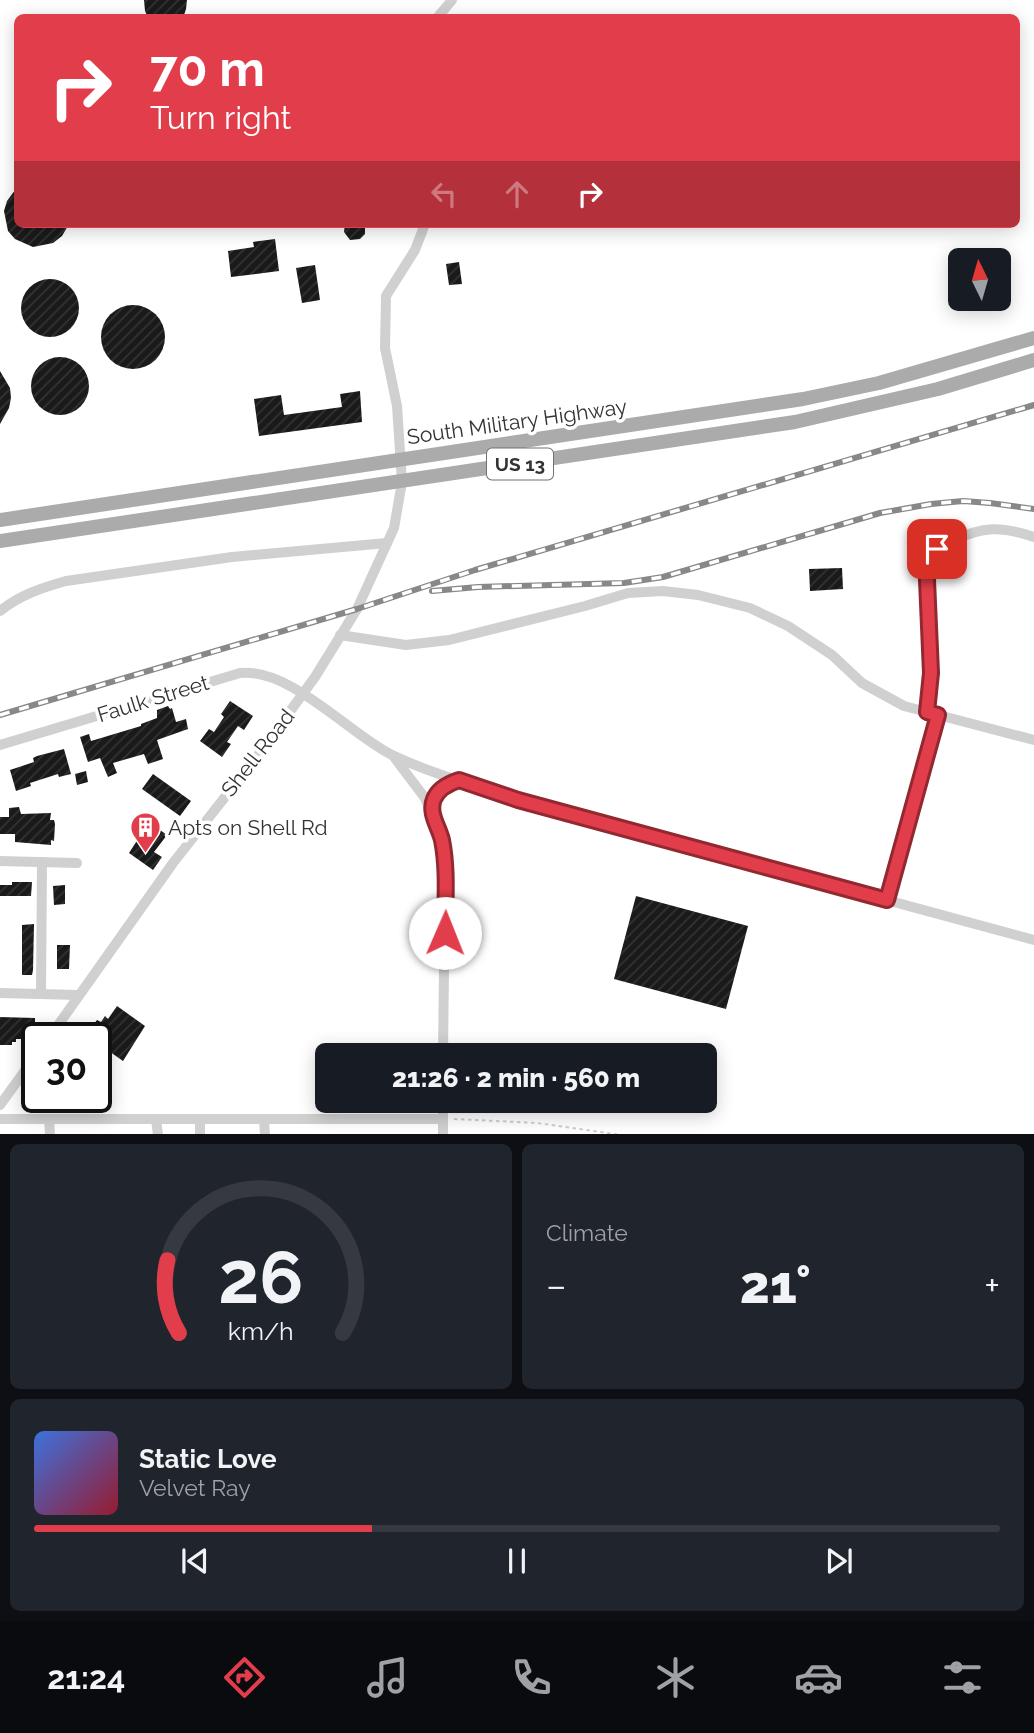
<!DOCTYPE html>
<meta charset="utf-8">
<style>
:root{--surface:#171b24;--page:#20242c;--text:#f1f3f6;--muted:#9ea1a6;--line:#363941;--accent:#e23d4a}
body{margin:0;font-family:Raleway,sans-serif;background:var(--page);color:var(--text);height:100vh;display:flex;flex-direction:column;font-size:26px;white-space:nowrap}
*{box-sizing:border-box;margin:0}
p{font-size:23px;color:var(--muted)}
.icon{flex:none;width:38px;height:38px;fill:none;stroke:currentColor;stroke-width:2;stroke-linecap:round;stroke-linejoin:round}
.map{position:relative;height:1134px;overflow:hidden}
.panel{display:flex;flex-direction:column;gap:10px;padding:10px;background:#0d0f14;flex:1}
.panel>*{flex:none}
.banner{position:absolute;left:14px;top:14px;width:1006px;height:214px;border-radius:10px;box-shadow:0 4px 18px #0003;background:#e23d4a;color:#fff;overflow:hidden}
.needle{width:46px;rotate:355deg}
.fabs{position:absolute;left:948px;top:248px;display:grid;gap:14px}
.fabs a{display:grid;place-items:center;width:63px;height:63px;border-radius:10px;background:var(--surface);box-shadow:0 4px 18px #0003;font-size:35px}
.speed{position:absolute;left:21px;top:1022px;display:flex;gap:14px;font-size:35px;font-weight:700;text-align:center}
.speed>*{display:grid;place-content:center;width:91px;height:91px;border-radius:50%;background:var(--surface);box-shadow:0 4px 18px #0003;line-height:1}
.speed .limit{border:4px solid #111;border-radius:10px;background:#fff;color:#111}
.pin{position:absolute;display:grid;place-items:center;width:60px;height:60px;color:#fff;margin:-30px;border-radius:14px;box-shadow:0 4px 10px #0006}
.me{position:absolute;width:77px;margin:-38px;rotate:1deg;stroke-linejoin:round;filter:drop-shadow(0 0 5px #0008)}
.turn{display:flex;align-items:center;gap:24px;height:147px;padding:0 21px;font-size:32px}
.turn .icon{width:91px;height:91px;stroke-width:2.5}
.turn b{display:block;font-size:49px;line-height:60px}
.lanes{display:flex;align-items:center;height:66px;padding:0 21px;background:#0003;justify-content:center;gap:35px;direction:ltr}
.lanes .off{opacity:.35}
.big{font-size:52px;font-weight:800;line-height:1.1}
.panel .card{flex:1;display:flex;flex-direction:column;justify-content:center;gap:10px;min-width:0;padding:0 24px;border-radius:10px;background:var(--page)}
.panel .dial{align-items:center;gap:0}
.dial svg{height:182px;overflow:visible;fill:none;stroke:var(--line);stroke-width:7;stroke-linecap:round;text-anchor:middle}
.dial text{fill:var(--text);stroke:none}
.song{display:flex;align-items:center;gap:21px}
.cover{width:84px;height:84px;border-radius:10px;background:linear-gradient(135deg,hsl(220 70% 55%),hsl(350 70% 35%))}
.played{height:7px;border-radius:4px;background:linear-gradient(90deg,var(--accent) 35%,var(--line) 35%)}
.keys{display:flex;justify-content:space-around;direction:ltr}
.heat{display:flex;justify-content:space-between;align-items:center;font-size:38px;direction:ltr}
.panel .tiles{flex:1;display:grid;gap:10px;grid-template-columns:1fr 1fr}
.card:last-child{grid-column:span 2}
.trip{position:absolute;left:315px;top:1043px;width:402px;height:70px;border-radius:10px;background:var(--surface);box-shadow:0 4px 18px #0003;font-weight:800;line-height:70px;text-align:center}
.dock{display:flex;height:112px;justify-content:space-around;align-items:center;background:#090b0e;color:var(--muted)}
.dock .icon{width:49px;height:49px}
.dock .on{color:var(--accent)}
.dock b{font-size:32px;color:var(--text)}
.map>svg:first-child{display:block}
.building{fill:url(#building-hatch)}
.lines{fill:none;stroke-linecap:round;stroke-linejoin:round}
.path{stroke:#cdcdcd;stroke-width:2;stroke-dasharray:3.5 3.5;stroke-linecap:butt}
.minor{stroke:#d0d0d0;stroke-width:10}
.major{stroke:#ababab;stroke-width:14}
.rail-casing{stroke:#888;stroke-width:6}
.rail{stroke:#fff;stroke-width:3.5;stroke-dasharray:10;stroke-linecap:butt}
.route-casing{stroke:#932830;stroke-width:18}
.route{stroke:#e23d4a;stroke-width:12}
.labels{text-anchor:middle;stroke-width:7;stroke-linejoin:round;paint-order:stroke}
.shield{fill:#fff;stroke:#707070;stroke-width:2}
.shield-label{font-size:19px;font-weight:bold;fill:#333}
.street-label{font-size:21px;fill:#333;stroke:#fff}
.poi-label{font-size:21px;fill:#333;stroke:#fff;text-anchor:start}
</style>
<div class="map">
<svg width="1034" height="1135" viewBox="0 0 1034 1135">
<defs>
<pattern id="building-hatch" width="6" height="6" patternUnits="userSpaceOnUse" patternTransform="scale(1.75)"><rect width="6" height="6" fill="#1a1a1a"/><path d="M-1 1l2-2M0 6l6-6M5 7l2-2" fill="none" stroke="#333"/></pattern>
</defs>
<rect width="100%" height="100%" fill="#fff"/>
<g class="building">
<polygon points="144,0 187,0 186,9 183,18 148,18 145,11"/>
<polygon points="18,186 18,224 69,224 62,236 53,243 33,247 15,239 8,231 4,211 7,201"/>
<polygon points="345,224 365,224 365,234 360,239 350,240 344,232"/>
<polygon points="275,239 279,271 231,277 228,251 254,247 253,242"/>
<polygon points="459,262 462,284 449,285 446,264"/>
<polygon points="315,265 320,300 302,303 296,268"/>
<circle cx="50" cy="308" r="29"/>
<circle cx="133" cy="337" r="32"/>
<circle cx="60" cy="386" r="29"/>
<polygon points="0,371 10,388 11,398 9,408 0,424"/>
<polygon points="360,391 362,422 259,436 254,399 281,395 284,415 342,407 340,394"/>
<polygon points="842,568 843,589 810,591 809,569"/>
<polygon points="230,701 253,716 244,730 238,726 227,742 231,744 222,757 200,741 209,729 214,732 224,717 221,714"/>
<polygon points="168,706 170,709 172,708 176,722 186,719 188,729 157,740 163,759 148,764 144,754 113,763 117,773 108,777 100,758 88,762 80,737 89,734 91,741 141,726 141,724 157,718 157,710"/>
<polygon points="64,749 71,774 59,777 58,774 30,783 31,786 16,791 10,770 34,762 33,758 37,756"/>
<polygon points="86,771 88,782 77,785 75,774"/>
<polygon points="153,774 191,801 180,816 142,789"/>
<polygon points="19,807 21,814 51,813 50,820 54,820 55,824 54,841 51,840 51,845 15,842 15,834 0,834 0,817 9,817 9,808"/>
<polygon points="149,822 167,835 154,852 162,857 153,870 129,853"/>
<polygon points="12,882 32,882 31,896 0,896 0,885 12,885"/>
<polygon points="65,885 65,904 54,905 53,886"/>
<polygon points="636,896 748,926 726,1009 614,979"/>
<polygon points="34,924 33,970 32,975 22,975 22,925"/>
<polygon points="57,945 70,945 69,969 57,969"/>
<polygon points="117,1006 145,1026 123,1061 96,1042 96,1038 90,1037 94,1031 90,1029 97,1020 101,1022 105,1016 108,1019"/>
<polygon points="0,1017 35,1018 35,1032 32,1032 30,1039 16,1039 16,1042 12,1042 12,1045 0,1045"/>
</g>
<g class="lines">
<polyline class="path" points="454,1119 537,1123 621,1135"/>
<g class="minor">
<polyline points="437,18 452,0"/>
<path d="M0,611C20,595 41,588 66,581L232,557L387,543"/>
<polyline points="340,635 406,645 449,640 585,606 628,593 663,591 698,595 750,608 788,626 832,655 862,683 904,706 1034,740"/>
<path d="M927,712C930,683 931,655 930,626C929,606 923,581 929,562C932,551 942,546 952,541C983,526 1001,526 1034,537"/>
<path d="M0,745L240,673C291,668 348,733 392,755C432,774 477,786 518,800L1034,940"/>
<polyline points="394,757 425,798 442,839 445,884 443,1055"/>
<path d="M431,810C435,793 443,786 459,780"/>
<polyline points="0,861 77,863"/>
<polyline points="887,900 938,715"/>
<polyline points="0,993 79,995"/>
<polyline points="41,994 42,862"/>
<polyline points="49,1038 173,863 262,750 315,677 357,609 394,528 402,482 397,406 385,348 386,296 415,250 425,224"/>
<polyline points="0,1105 37,1054"/>
<polyline points="0,1119 443,1119"/>
<polyline points="49,1119 50,1135"/>
<polyline points="156,1119 158,1135"/>
<polyline points="264,1119 265,1135"/>
<polyline points="200,1135 200,1119"/>
<polyline points="443,1135 443,1101"/>
</g>
<g class="major">
<polyline points="0,520 803,399 879,383 1034,338"/>
<polyline points="0,541 795,422 938,389 1034,360"/>
</g>
<defs>
<g id="rail">
<polyline points="432,591 478,587 624,583 663,577 880,513 931,504 963,501 990,503 1034,509"/>
<polyline points="0,715 357,609 475,570 1034,405"/>
</g>
</defs>
<use href="#rail" class="rail-casing"/>
<use href="#rail" class="rail"/>
</g>
<g class="lines">
<defs>
<path id="route" d="M445,933C445,903 448,870 442,840C439,827 428,813 434,799C438,789 450,783 459,780L518,800L887,900L938,715L927,712L931,673L927,580L929,561L937,549"/>
</defs>
<use href="#route" class="route-casing"/>
<use href="#route" class="route"/>
</g>
<defs>
<symbol id="building-pin" viewBox="-11 -11 22 30"><path d="M0 17L-7.5 6A9.5 9.5 0 1 1 7.5 6Z" fill="#e23d4a" stroke="#fff"/><path d="M-4-6H4V6H1V3H-1V6H-4ZM-2.5-4.3h1.7v1.8h-1.7ZM.8-4.3h1.7v1.8H.8ZM-2.5-1h1.7V.8h-1.7ZM.8-1h1.7V.8H.8Z" fill="#fff"/></symbol>
</defs>
<g fill-rule="evenodd">
<use href="#building-pin" x="128" y="810" width="35" height="47"/>
</g>
<g class="labels">
<rect class="shield" x="487" y="448.5" width="66" height="31" rx="5"/>
<g class="shield-label">
<text x="520" y="471">US 13</text>
</g>
<g class="street-label">
<text transform="translate(517 422) rotate(-8)" y="7">South Military Highway</text>
<text transform="translate(153 699) rotate(-17)" y="7">Faulk Street</text>
<text transform="translate(258 753) rotate(-52)" y="7">Shell Road</text>
</g>
<g class="poi-label">
<text x="168" y="835">Apts on Shell Rd</text>
</g>
</g>
</svg>
<div class="fabs">
<a><svg class="needle" viewBox="-14 -14 28 28"><path d="M0-13l5 13h-10z" fill="#e53935"/><path d="M0 13l5-13h-10z" fill="#9ea1a6"/></svg></a>
</div>
<div class="speed"><div class="limit">30</div></div>
<div class="pin" style="left:937px;top:549px;background:#d93025"><svg class="icon" aria-label="arrive" viewBox="0 0 24 24"><path d="M6 21V4h12l-3 4 3 4H6"/></svg></div>
<svg class="me" style="left:445px;top:933px" viewBox="-20 -20 40 40"><circle r="19" fill="#fff"/><path d="M0-13L10 11 0 6-10 11z" fill="#e23d4a"/></svg>
<div class="trip">21:26 · 2 min · 560 m</div>
<div class="banner">
<div class="turn"><svg class="icon" aria-label="right" viewBox="0 0 24 24"><path d="M7 20v-9h11M14 6l5 5-5 5"/></svg><div><b>70 m</b>Turn right</div></div>
<div class="lanes"><svg class="icon off" aria-label="left" viewBox="0 0 24 24"><path d="M17 20v-9H6M10 6l-5 5 5 5"/></svg><svg class="icon off" aria-label="ahead" viewBox="0 0 24 24"><path d="M12 20V5M6 11l6-6 6 6"/></svg><svg class="icon" aria-label="right" viewBox="0 0 24 24"><path d="M7 20v-9h11M14 6l5 5-5 5"/></svg></div>
</div>
</div>
<section class="panel">
<div class="tiles">
<div class="card dial"><svg viewBox="0 0 100 80">
<path d="M14 69A42 42 0 1 1 86 69"/>
<path d="M14 69A42 42 0 0 1 9 37" stroke="#e23d4a"/>
<text x="50" y="56" font-size="32" font-weight="700">26</text>
<text x="50" y="72" font-size="11">km/h</text>
</svg></div>
<div class="card"><p>Climate</p>
<div class="heat"><a>−</a><b class="big">21°</b><a>+</a></div>
</div>
<div class="card">
<div class="song"><i class="cover"></i><div><b>Static Love</b><p>Velvet Ray</p></div></div>
<div class="played"></div>
<div class="keys"><svg class="icon" aria-label="previous" viewBox="0 0 24 24"><path d="M18 5L8 12l10 7zM5 5v14"/></svg><svg class="icon" aria-label="pause" viewBox="0 0 24 24"><path d="M8 5v14M16 5v14"/></svg><svg class="icon" aria-label="next" viewBox="0 0 24 24"><path d="M6 5l10 7-10 7zM19 5v14"/></svg></div>
</div>
</div>
</section>
<nav class="dock">
<b>21:24</b>
<svg class="icon on" aria-label="directions" viewBox="0 0 24 24"><path d="M12 3l9 9-9 9-9-9zM9 14v-3h6M13 9l2 2-2 2"/></svg>
<svg class="icon" aria-label="music" viewBox="0 0 24 24"><path d="M9 18V5l10-2v13"/><circle cx="6" cy="18" r="3"/><circle cx="16" cy="16" r="3"/></svg>
<svg class="icon" aria-label="phone" viewBox="0 0 24 24"><path d="M5 4h4l2 5-3 2q2 4 5 5l2-3 5 2v4C11 20 4 13 5 4z"/></svg>
<svg class="icon" aria-label="climate" viewBox="0 0 24 24"><path d="M12 3v18M4 7l16 10M4 17L20 7"/></svg>
<svg class="icon" aria-label="car" viewBox="0 0 24 24"><path d="M5 17H2v-5l4-1 3-4h7l3 4 3 1v5h-3M9 17h6M6 11h13"/><circle cx="7" cy="17" r="2"/><circle cx="17" cy="17" r="2"/></svg>
<svg class="icon" aria-label="filters" viewBox="0 0 24 24"><path d="M4 7h16M4 17h16"/><circle cx="9" cy="7" r="2"/><circle cx="15" cy="17" r="2"/></svg>
</nav>
